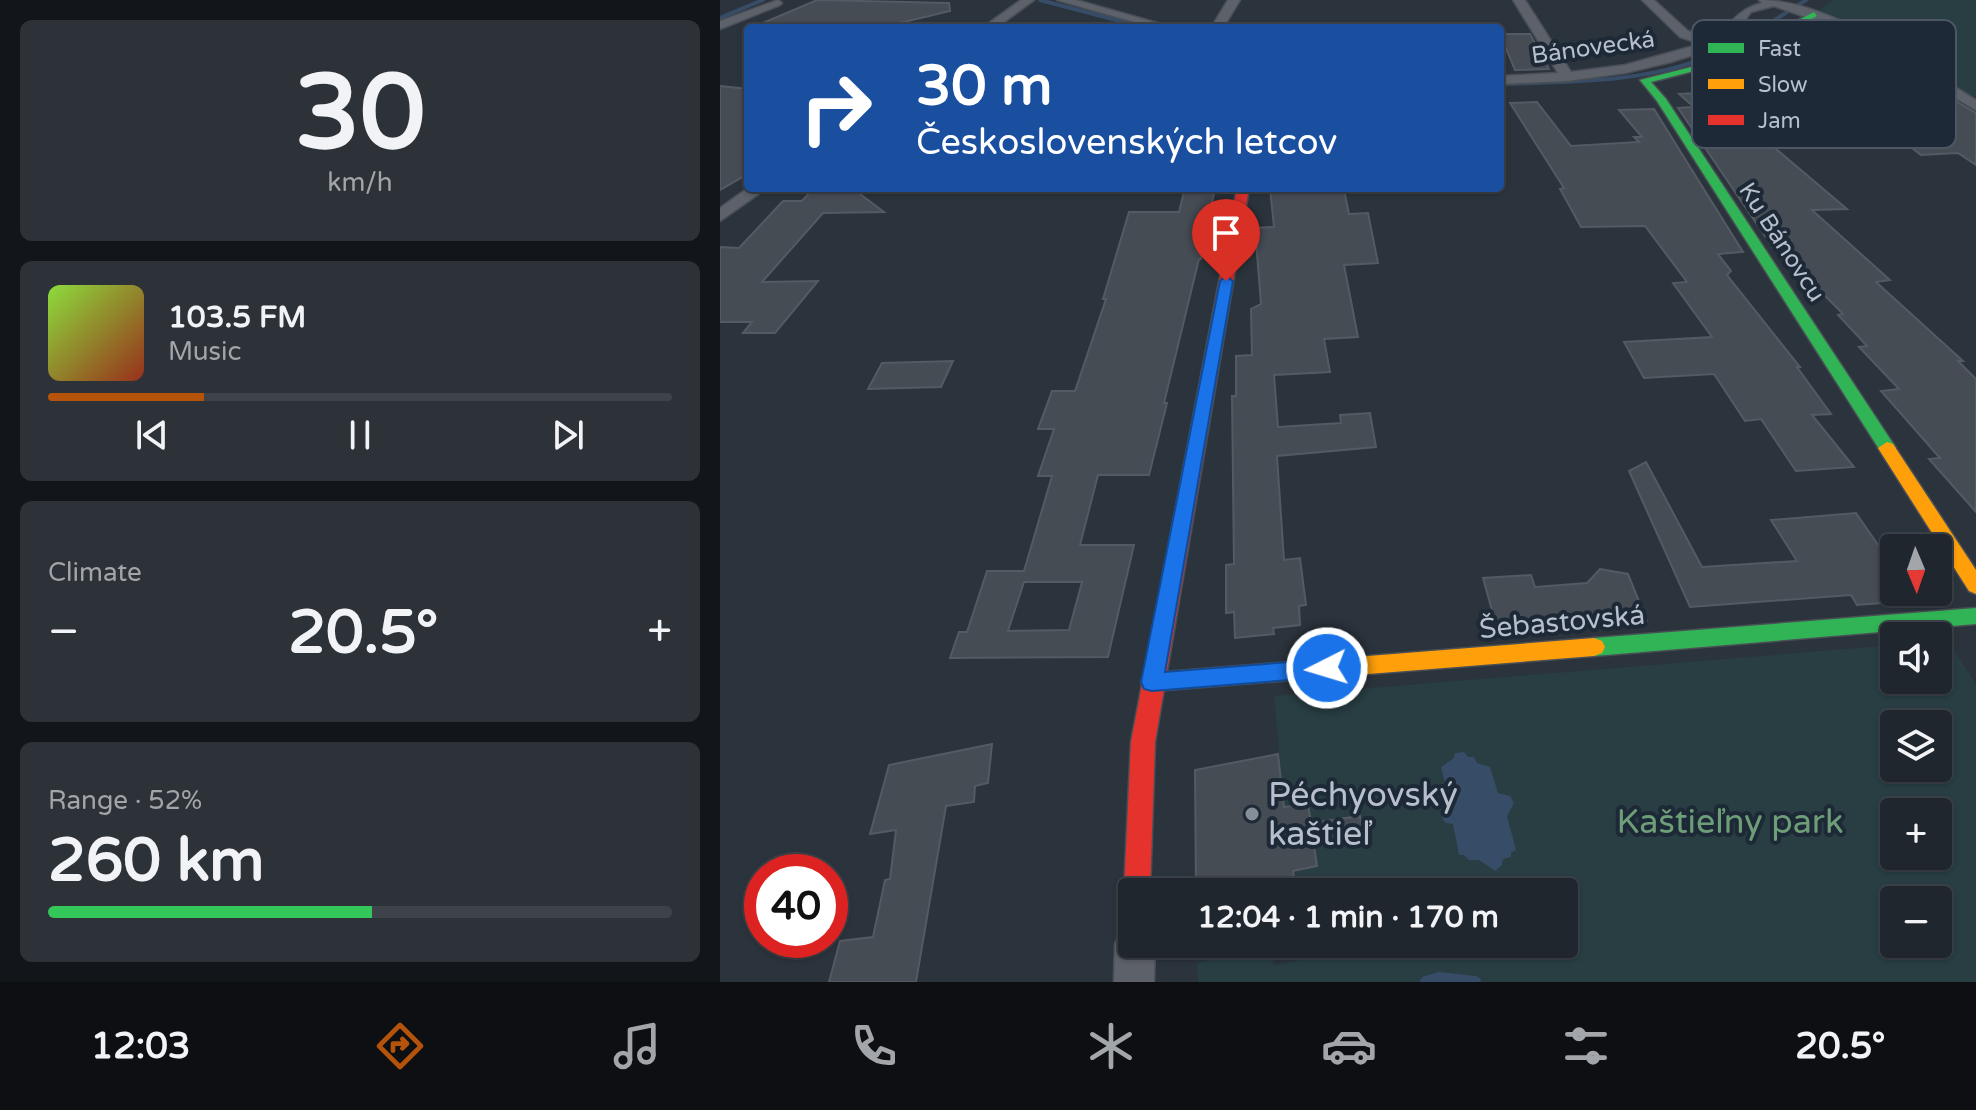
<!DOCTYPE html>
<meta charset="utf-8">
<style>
:root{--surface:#20262d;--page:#2d3239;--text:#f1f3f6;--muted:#a2a5aa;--line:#3d4349;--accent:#b45309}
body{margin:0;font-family:"Varela Round",sans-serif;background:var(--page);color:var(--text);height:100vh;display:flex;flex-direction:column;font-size:30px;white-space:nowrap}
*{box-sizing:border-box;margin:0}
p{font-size:26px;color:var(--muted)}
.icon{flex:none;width:44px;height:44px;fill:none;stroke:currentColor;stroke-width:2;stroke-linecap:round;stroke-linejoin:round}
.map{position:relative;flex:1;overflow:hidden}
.drawer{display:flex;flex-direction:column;gap:20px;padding:20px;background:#121519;width:720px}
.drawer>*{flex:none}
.banner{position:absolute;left:24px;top:24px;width:760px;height:168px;border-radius:8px;box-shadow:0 2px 6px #0004,0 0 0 2px var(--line);background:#1a4fa0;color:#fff;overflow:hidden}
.needle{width:52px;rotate:178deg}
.buttons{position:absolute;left:1160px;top:534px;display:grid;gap:16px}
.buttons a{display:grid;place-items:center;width:72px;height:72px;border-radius:8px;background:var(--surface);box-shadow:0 2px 6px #0004,0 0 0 2px var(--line);font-size:40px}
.speed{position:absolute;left:24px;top:854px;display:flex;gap:16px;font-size:40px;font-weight:700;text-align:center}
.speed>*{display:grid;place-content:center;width:104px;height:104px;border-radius:50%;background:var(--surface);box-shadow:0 2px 6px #0004,0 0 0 2px var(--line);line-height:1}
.speed .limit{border:12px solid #d22;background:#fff;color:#111}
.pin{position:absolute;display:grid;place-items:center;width:68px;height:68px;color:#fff;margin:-82px -34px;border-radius:50% 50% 50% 0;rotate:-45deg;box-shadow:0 0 8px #0007}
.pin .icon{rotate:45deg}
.me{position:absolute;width:88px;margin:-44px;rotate:265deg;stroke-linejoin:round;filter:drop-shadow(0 0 6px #0008)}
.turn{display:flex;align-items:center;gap:28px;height:168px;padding:0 40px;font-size:36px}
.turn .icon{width:104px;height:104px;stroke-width:2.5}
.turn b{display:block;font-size:56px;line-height:68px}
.big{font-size:60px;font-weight:700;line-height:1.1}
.drawer .card{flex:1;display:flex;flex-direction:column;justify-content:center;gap:12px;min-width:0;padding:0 28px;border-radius:12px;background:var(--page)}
.drawer .dial{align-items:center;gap:0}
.dial b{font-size:104px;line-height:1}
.song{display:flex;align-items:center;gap:24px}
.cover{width:96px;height:96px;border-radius:12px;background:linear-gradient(135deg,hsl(90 70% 55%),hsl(10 70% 35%))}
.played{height:8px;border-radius:4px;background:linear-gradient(90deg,var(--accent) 25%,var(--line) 25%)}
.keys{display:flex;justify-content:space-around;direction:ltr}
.heat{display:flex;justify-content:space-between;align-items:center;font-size:44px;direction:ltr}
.charge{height:12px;border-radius:6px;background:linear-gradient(90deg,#34c759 52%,var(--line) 0)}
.trip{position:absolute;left:398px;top:878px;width:460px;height:80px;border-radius:8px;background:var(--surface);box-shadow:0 2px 6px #0004,0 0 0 2px var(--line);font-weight:700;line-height:80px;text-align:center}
.menu{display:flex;height:128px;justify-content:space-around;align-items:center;background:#0d0f12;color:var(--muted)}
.menu .icon{width:56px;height:56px}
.menu .selected{color:var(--accent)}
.menu b{font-size:36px;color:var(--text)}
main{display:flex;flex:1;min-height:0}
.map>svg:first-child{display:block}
.green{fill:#283e42;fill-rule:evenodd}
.water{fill:#374c66}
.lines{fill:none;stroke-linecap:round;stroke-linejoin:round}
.stream-far1{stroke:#374c66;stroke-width:4}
.stream{stroke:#374c66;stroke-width:12}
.building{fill:#464c54;stroke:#545a63;stroke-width:2;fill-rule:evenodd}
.street-casing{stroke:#4a4f56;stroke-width:3}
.fast-casing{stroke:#4a4f56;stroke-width:3}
.slow-casing{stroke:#4a4f56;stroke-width:3}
.jam-casing{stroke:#4a4f56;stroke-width:3}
.street{fill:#5d6169;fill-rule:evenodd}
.fast{fill:#30b455;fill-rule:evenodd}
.slow{fill:#ff9f0a;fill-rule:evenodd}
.jam{fill:#e5322d;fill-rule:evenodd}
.route{fill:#1a73e8;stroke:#114b97;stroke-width:2}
.poi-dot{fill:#868e9a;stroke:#1e2937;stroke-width:3}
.labels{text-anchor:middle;stroke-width:8;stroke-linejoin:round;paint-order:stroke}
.far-street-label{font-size:24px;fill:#b7bfcc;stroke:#1e2937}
.street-label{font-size:28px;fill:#b7bfcc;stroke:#1e2937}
.near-poi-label{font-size:34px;fill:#b7bfcc;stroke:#1e2937;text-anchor:start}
.near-park-label{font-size:34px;fill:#6d9e78;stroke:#1e2937}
.key{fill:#1e2937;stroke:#4c5664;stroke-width:2}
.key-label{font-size:22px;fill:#b7bfcc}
</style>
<main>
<section class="drawer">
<div class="card dial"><b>30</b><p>km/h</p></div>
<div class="card">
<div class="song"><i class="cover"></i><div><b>103.5 FM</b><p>Music</p></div></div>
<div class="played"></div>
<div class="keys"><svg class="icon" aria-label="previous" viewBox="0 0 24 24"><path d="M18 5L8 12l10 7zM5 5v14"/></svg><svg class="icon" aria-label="pause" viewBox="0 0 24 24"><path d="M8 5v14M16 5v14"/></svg><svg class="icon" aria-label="next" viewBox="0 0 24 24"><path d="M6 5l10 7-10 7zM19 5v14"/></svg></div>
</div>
<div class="card"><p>Climate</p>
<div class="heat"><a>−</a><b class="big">20.5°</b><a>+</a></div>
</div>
<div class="card"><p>Range · 52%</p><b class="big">260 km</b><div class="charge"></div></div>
</section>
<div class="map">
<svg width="1256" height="982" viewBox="0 0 1256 982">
<rect width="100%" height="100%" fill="#2b333c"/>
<g class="green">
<polygon points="1113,0 1256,0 1256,96 1238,97 1099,10"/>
<path d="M1228,641L1256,684V982H478L477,963L551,947L554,965L585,959L583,944H844V892H576L573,872L597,866L588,804L564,806L554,696L1174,645V680H1218V642ZM1174,724H1218V768H1174ZM1174,812H1218V856H1174ZM1174,900H1218V944H1174Z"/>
</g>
<path class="water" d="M744,752L748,757H754L757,763L770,767L778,793L790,796L794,803L787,816L796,850L791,853V857L783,859L782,865L775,871L759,860H749L744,855H739L733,824L726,823C718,816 721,806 729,799L721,767L734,758L735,753Z"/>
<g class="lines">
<g class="stream-far1">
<polyline points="320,0 427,28"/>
<polyline points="0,18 43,0"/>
<path d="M780,84C851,82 930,83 997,53C1028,39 1057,18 1086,0"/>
</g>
<polyline class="stream" points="706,982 719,978 755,982"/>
</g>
<g class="building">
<polygon points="97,0 229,3 230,11 159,28 38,25"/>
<polygon points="780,34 810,34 829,69 795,70"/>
<polygon points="1112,63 1138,80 1156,79 1172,89 1211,87 1256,113 1256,165 1238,153 1201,155 1122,95 1113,95 1072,66"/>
<polygon points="0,86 28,89 28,174 0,190"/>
<polygon points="1003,92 1031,115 1017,116 1127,209 1092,210 1170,280 1156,282 1243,361 1238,361 1256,379 1256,512 1209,459 1220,458 1161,391 1179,389 1139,347 1147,346 1118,315 1123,314 1060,250 1055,251 958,108 974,107 959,94"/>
<polygon points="817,102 851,146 919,142 914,137 922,137 899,110 934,109 1023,252 998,254 1011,271 1007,275 1080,367 1077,367 1111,414 1092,415 1134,467 1076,471 1041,419 1025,421 994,374 924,378 904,342 992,337 953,283 967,282 925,226 861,227 840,189 844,188 790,103"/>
<polygon points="94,188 132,188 164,212 103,213 42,282 98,281 55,333 23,333 32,322 0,322 0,247 19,248 63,201 82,201"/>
<path d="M465,188H495L481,259H479L444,403H447L429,475H378L360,545H414L388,657L230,658L239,632H247L267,571H304L332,476H318L334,429H318L332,391H355L386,299H383L409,212H459ZM304,582H362L349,630L288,631Z"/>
<polygon points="550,188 587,188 587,191 624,190 629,214 648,213 658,263 624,265 638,337 604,339 610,372 554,375 558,427 621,423 620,415 650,413 656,447 557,456 564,560 580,558 586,605 579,606 580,625 553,628 554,634 515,638 514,612 506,613 506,565 514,564 512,396 516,396 516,356 532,355 531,309 541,304 535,228 554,227"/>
<polygon points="233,361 221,387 148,389 162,363"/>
<polygon points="926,462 982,567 1077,561 1051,520 1136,513 1174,568 1174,602 1137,605 1131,595 970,607 909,471"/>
<polygon points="880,569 908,574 927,621 868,624 866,618 776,625 763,578 811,575 815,587 867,583"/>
<polygon points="272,744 268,783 255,786 254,802 226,806 196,982 109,982 120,941 153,937 165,880 170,879 176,830 150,834 169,765"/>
<polygon points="558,754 564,807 588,804 591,823 640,816 643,836 594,846 597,866 573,871 576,892 476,892 475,770"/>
</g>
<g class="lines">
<defs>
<g id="street">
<polygon points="58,0 62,3 60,5 0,29 0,21"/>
<polygon points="301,0 314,0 276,28 262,28"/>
<polygon points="337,0 356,0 455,28 435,28"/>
<polygon points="508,0 520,0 503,28 491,28"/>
<path d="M793,0H805L851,72L905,65L981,44L960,37L922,0H934L968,31L990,39C1013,25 1015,10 1042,3L1039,0C1112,0 1195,64 1256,100V110L1112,26L1054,6L1031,12L1014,35L989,50L951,62L905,73L847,81L780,84V76L838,73Z"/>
<polygon points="28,188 47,188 0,221 0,208"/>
<polygon points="412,925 412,944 435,944 434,982 394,982 395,944 401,930"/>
</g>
<g id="fast">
<polygon points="1094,12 1097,16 1009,62 931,82 946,99 1176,448 1167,454 1161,452 937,101 920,80 1003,59"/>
<polygon points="1256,608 1256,624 874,656 866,653 863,647 866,641 874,638"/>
</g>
<g id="slow">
<polygon points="1167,442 1173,444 1256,570 1256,594 1249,591 1158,448"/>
<polygon points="874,638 882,641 885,647 882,653 874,656 432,691 424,688 421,682 424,676 432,673"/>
</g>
<polygon id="jam" points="517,188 529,188 435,742 430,892 412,892 412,903 408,901 404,892 411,742"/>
</defs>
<use href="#street" class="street-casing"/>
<use href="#fast" class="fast-casing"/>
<use href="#slow" class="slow-casing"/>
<use href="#jam" class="jam-casing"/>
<use href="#street" class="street"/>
<use href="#fast" class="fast"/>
<use href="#slow" class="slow"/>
<use href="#jam" class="jam"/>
</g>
<polygon class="route" points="506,276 513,281 445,672 607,659 615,662 618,668 615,674 607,677 432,691 424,689 421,682 500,281"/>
<circle class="poi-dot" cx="532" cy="814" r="8"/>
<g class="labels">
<g class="far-street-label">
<text transform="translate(873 47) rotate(-8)" y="8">Bánovecká</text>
<text transform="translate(1062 242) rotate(57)" y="8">Ku Bánovcu</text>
</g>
<g class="street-label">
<text transform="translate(842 621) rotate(-5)" y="10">Šebastovská</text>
</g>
<g class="near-poi-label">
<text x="548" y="806">Péchyovský<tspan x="548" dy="39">kaštieľ</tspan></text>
</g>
<g class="near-park-label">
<text x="1010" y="833">Kaštieľny park</text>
</g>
</g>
<rect x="972" y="20" width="264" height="128" rx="12" class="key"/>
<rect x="988" y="43" width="36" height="10" fill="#30b455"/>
<rect x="988" y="79" width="36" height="10" fill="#ff9f0a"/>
<rect x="988" y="115" width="36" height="10" fill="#e5322d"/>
<g class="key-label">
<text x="1038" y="56">Fast</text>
<text x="1038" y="92">Slow</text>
<text x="1038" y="128">Jam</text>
</g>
</svg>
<div class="buttons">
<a><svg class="needle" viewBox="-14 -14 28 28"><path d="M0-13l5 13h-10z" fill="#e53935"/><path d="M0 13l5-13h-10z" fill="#a2a5aa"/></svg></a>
<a><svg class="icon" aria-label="sound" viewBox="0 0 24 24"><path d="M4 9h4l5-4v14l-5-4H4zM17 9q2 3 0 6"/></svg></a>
<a><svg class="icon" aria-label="layers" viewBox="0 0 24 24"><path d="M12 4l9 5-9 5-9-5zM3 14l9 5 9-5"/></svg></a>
<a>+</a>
<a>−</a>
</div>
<div class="speed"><div class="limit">40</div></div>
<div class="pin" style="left:506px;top:281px;background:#d93025"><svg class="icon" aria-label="arrive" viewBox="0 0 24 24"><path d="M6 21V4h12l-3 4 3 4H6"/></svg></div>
<svg class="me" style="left:607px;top:668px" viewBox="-20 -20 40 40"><circle r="17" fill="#1a73e8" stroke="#fff" stroke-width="3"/><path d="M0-11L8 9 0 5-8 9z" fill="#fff"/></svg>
<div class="trip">12:04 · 1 min · 170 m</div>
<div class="banner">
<div class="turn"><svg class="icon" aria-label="right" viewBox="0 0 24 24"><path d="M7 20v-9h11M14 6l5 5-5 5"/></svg><div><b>30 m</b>Československých letcov</div></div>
</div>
</div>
</main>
<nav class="menu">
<b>12:03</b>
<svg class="icon selected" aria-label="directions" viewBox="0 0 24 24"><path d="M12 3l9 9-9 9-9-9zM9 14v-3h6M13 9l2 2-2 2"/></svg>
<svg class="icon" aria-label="music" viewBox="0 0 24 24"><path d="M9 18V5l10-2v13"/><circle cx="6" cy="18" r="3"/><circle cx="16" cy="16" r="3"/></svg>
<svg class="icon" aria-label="phone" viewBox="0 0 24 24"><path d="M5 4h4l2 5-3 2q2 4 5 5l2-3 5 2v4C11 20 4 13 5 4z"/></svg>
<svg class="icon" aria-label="climate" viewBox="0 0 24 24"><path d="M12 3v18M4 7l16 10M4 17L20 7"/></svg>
<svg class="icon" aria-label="car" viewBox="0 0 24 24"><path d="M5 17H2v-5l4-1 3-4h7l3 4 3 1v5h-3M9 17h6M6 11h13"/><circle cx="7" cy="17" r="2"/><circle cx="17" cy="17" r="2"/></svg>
<svg class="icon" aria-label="filters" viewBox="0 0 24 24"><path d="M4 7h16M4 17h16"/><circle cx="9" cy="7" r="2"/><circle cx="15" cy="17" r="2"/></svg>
<b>20.5°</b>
</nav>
